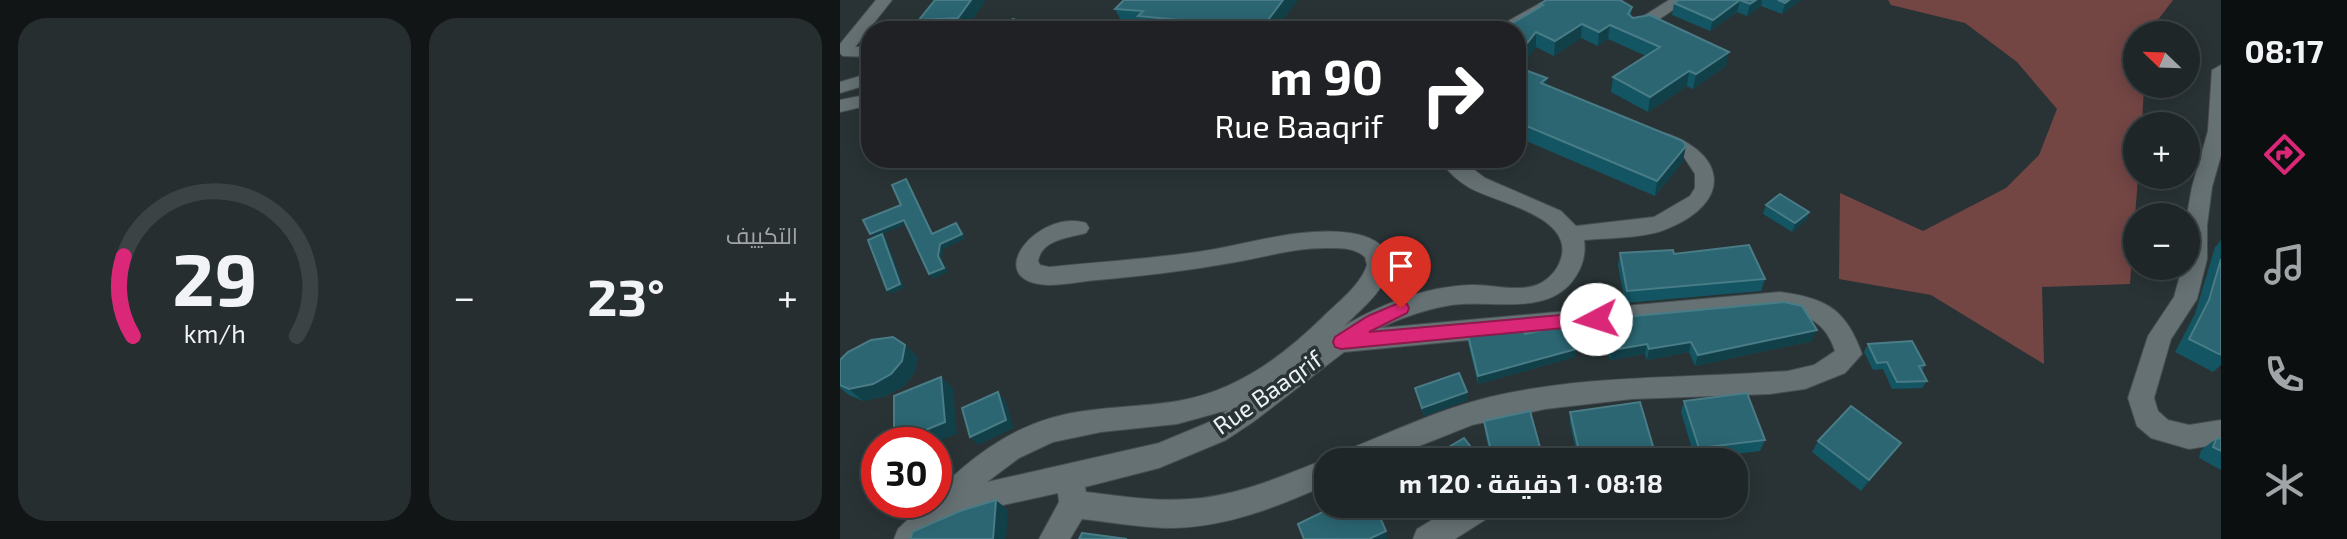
<!DOCTYPE html>
<html lang="ar">
<meta charset="utf-8">
<style>
:root{--surface:#1f2628;--page:#272e30;--text:#f1f3f6;--muted:#a1a5a8;--line:#3c4345;--accent:#db2777}
body{margin:0;font-family:"Exo 2",Cairo,sans-serif;background:var(--page);color:var(--text);direction:rtl;height:100vh;display:flex;flex-direction:column;font-size:26px;white-space:nowrap}
*{box-sizing:border-box;margin:0}
p{font-size:23px;color:var(--muted)}
.icon{flex:none;width:38px;height:38px;fill:none;stroke:currentColor;stroke-width:2;stroke-linecap:round;stroke-linejoin:round}
.map{position:relative;flex:1;overflow:hidden;direction:ltr}
.details{display:flex;flex-direction:column;gap:18px;padding:18px;background:#111516;width:840px}
.details>*{flex:none}
.top-card{position:absolute;left:21px;top:21px;width:665px;height:147px;border-radius:28px;box-shadow:0 4px 18px #0003,0 0 0 2px var(--line);direction:rtl;background:#202124;color:#fff;overflow:hidden}
.needle{width:46px;rotate:293deg}
.tools{position:absolute;left:1283px;top:21px;display:grid;gap:14px}
.tools a{display:grid;place-items:center;width:77px;height:77px;border-radius:50%;background:var(--surface);box-shadow:0 4px 18px #0003,0 0 0 2px var(--line);font-size:35px}
.speed{position:absolute;left:21px;top:427px;display:flex;gap:14px;font-size:35px;font-weight:700;text-align:center}
.speed>*{display:grid;place-content:center;width:91px;height:91px;border-radius:50%;background:var(--surface);box-shadow:0 4px 18px #0003,0 0 0 2px var(--line);line-height:1}
.speed .limit{border:10px solid #d22;background:#fff;color:#111}
.pin{position:absolute;display:grid;place-items:center;width:60px;height:60px;color:#fff;margin:-72px -30px;border-radius:50% 50% 50% 0;rotate:-45deg;box-shadow:0 0 7px #0007}
.pin .icon{rotate:45deg}
.me{position:absolute;width:77px;margin:-38px;rotate:265deg;stroke-linejoin:round;filter:drop-shadow(0 0 5px #0008)}
.turn{display:flex;align-items:center;gap:24px;height:147px;padding:0 28px;font-size:32px}
.turn .icon{width:91px;height:91px;stroke-width:2.5}
.turn b{display:block;font-size:49px;line-height:60px}
.big{font-size:52px;font-weight:700;line-height:1.1}
.details .tile{flex:1;display:flex;flex-direction:column;justify-content:center;gap:10px;min-width:0;padding:0 24px;border-radius:28px;background:var(--page)}
.details .dial{align-items:center;gap:0}
.dial svg{height:182px;overflow:visible;fill:none;stroke:var(--line);stroke-width:7;stroke-linecap:round;text-anchor:middle}
.dial text{fill:var(--text);stroke:none}
.heat{display:flex;justify-content:space-between;align-items:center;font-size:38px;direction:ltr}
.details .tiles{flex:1;display:grid;gap:18px;grid-template-columns:repeat(2,1fr)}
.trip{position:absolute;left:474px;top:448px;width:434px;height:70px;border-radius:28px;background:var(--surface);box-shadow:0 4px 18px #0003,0 0 0 2px var(--line);font-weight:700;line-height:70px;text-align:center;direction:rtl}
main{display:flex;flex:1;min-height:0}
.menu{display:flex;flex-direction:column;width:126px;justify-content:space-around;align-items:center;background:#0c0f10;color:var(--muted)}
.menu .icon{width:49px;height:49px}
.menu .selected{color:var(--accent)}
.menu b{font-size:32px;color:var(--text)}
.map>svg:first-child{display:block}
.green{fill:#734644}
.lines{fill:none;stroke-linecap:round;stroke-linejoin:round}
.minor-casing{stroke:#464e51;stroke-width:2}
.minor{fill:#667174;fill-rule:evenodd}
.wall{fill:#135562}
.shaded-wall{fill:#124049}
.building{fill:#2b6672;stroke:#497c86;stroke-width:2}
.route{fill:#db2777;stroke:#8e194d;stroke-width:2}
.labels{text-anchor:middle;stroke-width:7;stroke-linejoin:round;paint-order:stroke}
.street-label{font-size:24px;fill:#ecf2f4;stroke:#293335}
</style>
<main>
<nav class="menu">
<b>08:17</b>
<svg class="icon selected" aria-label="directions" viewBox="0 0 24 24"><path d="M12 3l9 9-9 9-9-9zM9 14v-3h6M13 9l2 2-2 2"/></svg>
<svg class="icon" aria-label="music" viewBox="0 0 24 24"><path d="M9 18V5l10-2v13"/><circle cx="6" cy="18" r="3"/><circle cx="16" cy="16" r="3"/></svg>
<svg class="icon" aria-label="phone" viewBox="0 0 24 24"><path d="M5 4h4l2 5-3 2q2 4 5 5l2-3 5 2v4C11 20 4 13 5 4z"/></svg>
<svg class="icon" aria-label="climate" viewBox="0 0 24 24"><path d="M12 3v18M4 7l16 10M4 17L20 7"/></svg>
</nav>
<div class="map">
<svg width="1381" height="539" viewBox="0 0 1381 539">
<rect width="100%" height="100%" fill="#293335"/>
<polygon class="green" points="1048,0 1333,0 1308,33 1295,33 1295,86 1304,86 1302,124 1295,124 1295,177 1298,177 1290,284 1202,287 1204,364 1091,295 999,279 1000,193 1083,231 1166,188 1199,155 1217,109 1177,62 1125,23 1051,5"/>
<g class="lines">
<defs>
<g id="minor">
<polygon points="36,0 52,0 15,47 30,47 30,57 3,56 0,53 0,44"/>
<polygon points="706,0 726,0 673,30 652,30"/>
<polygon points="829,0 848,0 803,30 791,30 789,27 791,24"/>
<polygon points="1381,65 1381,155 1372,187 1367,225 1367,259 1357,299 1331,339 1314,398 1318,411 1328,420 1349,425 1381,420 1381,444 1349,449 1311,438 1297,426 1288,398 1308,336 1334,297 1342,268 1348,268 1347,215 1352,187 1368,131 1372,70"/>
<polygon points="30,73 30,84 0,93 0,82"/>
<polygon points="30,94 30,105 0,112 0,100"/>
<path d="M817,131C887,149 896,203 824,230C803,238 767,238 744,240C746,253 743,265 736,276C710,318 652,299 611,305C586,309 563,317 540,328L940,292C986,298 1006,309 1022,354L1005,373L965,389L930,394L792,399L705,409L632,425L544,460H500L504,451C552,432 600,409 650,397C748,374 848,379 948,371L974,365L995,351C986,323 968,314 940,310L504,352L413,422L386,440L319,468L245,487L246,492C281,496 315,502 350,499C398,496 442,476 486,459L489,460H486V485C437,507 387,527 332,528C302,528 272,522 242,519L230,539H199L219,502L218,493L154,507L102,534L97,532L90,539H54L58,529L86,502H96V492C130,459 166,431 211,418C253,406 296,408 338,401C396,391 442,357 483,317C497,303 521,285 527,265L525,257C514,247 499,248 485,248C453,248 421,258 390,263C346,271 302,276 257,280C242,281 225,285 209,285C139,283 196,208 246,223L249,228L246,233C229,238 202,239 198,261L200,265L209,267C258,262 308,259 357,252C406,245 460,226 510,233C526,235 548,243 549,262C551,286 519,311 504,326C543,303 585,287 630,285C651,284 680,293 699,284C711,278 719,268 722,255C729,215 657,203 630,188C618,181 607,171 599,159H620L645,178L721,211L736,226L814,217L850,196L855,188V174L842,154L810,141L807,137L810,133ZM388,410L367,423L319,443L147,482L179,458L213,442L261,432L337,424Z"/>
<polygon points="615,506 656,506 651,516 615,539 573,539 577,529"/>
</g>
</defs>
<use href="#minor" class="minor-casing"/>
<use href="#minor" class="minor"/>
</g>
<g class="wall">
<polygon points="284,0 436,30 304,30 302,25 282,23 275,9"/>
<polygon points="839,0 961,0 942,14 921,6 907,16 897,12 870,31 832,15 834,3"/>
<polygon points="145,1 125,30 85,30 79,20"/>
<polygon points="700,4 792,7 791,17 793,18 886,66 853,89 847,86 808,112 771,92 773,77 806,56 768,39 758,46 741,38 714,56 696,47 680,68 707,78 707,86 843,161 815,196 677,137 677,30 700,7"/>
<polygon points="926,205 969,212 966,220 952,232 923,214"/>
<polygon points="1381,237 1381,365 1373,372 1335,352 1355,314 1375,247 1380,242"/>
<polygon points="780,253 834,254 925,279 921,291 785,303 778,265"/>
<polygon points="762,319 972,341 855,366 849,352 807,360 805,354 770,360 761,330"/>
<polygon points="685,334 736,349 735,357 638,384 628,343 628,335"/>
<polygon points="1028,344 1085,365 1082,371 1087,381 1082,388 1052,389 1043,369 1033,370 1024,352"/>
<polygon points="65,345 77,357 75,372 64,386 46,396 23,401 9,395 0,388 0,360"/>
<polygon points="575,388 628,400 584,416 577,396"/>
<polygon points="844,401 925,440 920,451 855,459 841,412"/>
<polygon points="730,412 815,453 813,460 738,460 730,423"/>
<polygon points="644,421 701,460 651,460 645,432"/>
<polygon points="1381,438 1381,470 1359,458 1361,450 1376,439"/>
<polygon points="978,441 1061,443 1053,454 1021,491 972,452"/>
<polygon points="586,506 610,506 593,516"/>
</g>
<g class="shaded-wall">
<polygon points="131,0 144,0 145,1 125,30 118,18"/>
<polygon points="443,0 458,0 436,30 422,30 422,28"/>
<polygon points="900,0 897,12 870,31 873,20"/>
<polygon points="916,0 922,0 921,6 907,16 910,4"/>
<polygon points="949,0 961,0 942,14 945,3"/>
<polygon points="742,24 741,38 714,56 715,41"/>
<polygon points="770,25 768,39 758,46 759,32"/>
<polygon points="696,32 696,47 677,71 677,56"/>
<polygon points="889,52 886,66 853,89 856,74"/>
<polygon points="849,71 847,86 808,112 810,97"/>
<polygon points="707,78 707,93 701,83"/>
<polygon points="846,146 843,161 815,196 817,181"/>
<polygon points="66,179 69,184 95,238 92,234"/>
<polygon points="969,212 966,220 952,232 955,223"/>
<polygon points="64,220 67,224 43,234 46,238 64,288 51,294 47,290 34,238 30,234"/>
<polygon points="116,223 125,239 103,249 102,260 108,272 93,279 89,274 98,256 100,244"/>
<polygon points="977,330 972,341 855,366 858,355"/>
<polygon points="851,342 849,352 807,360 809,349"/>
<polygon points="807,344 805,354 770,360 772,350"/>
<polygon points="65,345 77,357 75,372 64,386 46,396 23,401 9,389"/>
<polygon points="736,349 735,357 638,384 638,376"/>
<polygon points="101,377 113,388 117,434 94,443 54,443"/>
<polygon points="158,392 165,400 174,428 138,445 130,437"/>
<polygon points="627,392 628,400 584,416 582,408"/>
<polygon points="1061,443 1053,454 1021,491 1029,480"/>
<polygon points="701,451 701,460 663,460"/>
<polygon points="156,500 168,510 166,539 152,539"/>
<polygon points="591,506 610,506 593,516"/>
<polygon points="546,531 548,539 529,539"/>
</g>
<g class="building">
<polygon points="95,0 131,0 118,18 79,20"/>
<polygon points="284,0 443,0 422,28 298,16 303,11 275,9"/>
<polygon points="707,0 780,0 792,7 788,14 793,18 810,15 889,52 856,74 849,71 810,97 773,77 820,47 770,25 759,32 742,24 715,41 696,32 677,56 677,30 661,30 703,5 700,4"/>
<polygon points="839,0 916,0 910,4 900,0 873,20 834,3"/>
<polygon points="938,0 949,0 945,3"/>
<polygon points="173,19 186,24 189,30 153,30"/>
<polygon points="505,20 562,29 498,30"/>
<polygon points="677,67 707,78 701,83 843,141 846,146 817,181 677,122"/>
<polygon points="66,179 92,234 116,223 122,234 100,244 98,256 104,268 89,274 64,220 30,234 23,220 61,205 52,185"/>
<polygon points="940,194 969,212 955,223 926,205"/>
<polygon points="42,234 60,284 47,290 28,240"/>
<polygon points="909,245 925,279 787,291 780,253 833,250 834,254"/>
<polygon points="1381,259 1381,355 1349,339 1369,300"/>
<polygon points="944,302 962,306 977,330 858,355 851,342 809,349 807,344 772,350 762,319"/>
<polygon points="725,325 736,349 638,376 628,335 683,329 685,334"/>
<polygon points="53,337 65,345 62,361 51,374 33,384 9,389 0,385 0,360 8,352 31,340"/>
<polygon points="1072,341 1085,365 1079,366 1087,381 1057,382 1047,362 1037,363 1028,344"/>
<polygon points="619,373 627,392 582,408 575,388"/>
<polygon points="101,377 105,422 54,443 54,396"/>
<polygon points="158,392 166,420 130,437 122,408"/>
<polygon points="907,393 925,440 859,448 844,401"/>
<polygon points="800,402 815,453 768,460 741,460 730,412"/>
<polygon points="1011,406 1061,443 1029,480 978,441"/>
<polygon points="690,411 701,451 663,460 653,460 644,421"/>
<polygon points="624,438 641,460 587,460"/>
<polygon points="1381,438 1381,451 1373,447 1376,439"/>
<polygon points="156,500 153,539 71,539 72,532 120,511"/>
<polygon points="495,506 535,506 546,531 529,539 464,539 458,524"/>
<polygon points="242,533 287,539 239,539"/>
</g>
<polygon class="route" points="561,302 567,304 569,308 567,313 529,332 756,312 762,314 764,319 762,323 756,325 501,349 495,347 493,342 495,337 528,316"/>
<g class="labels">
<g class="street-label">
<text transform="translate(428 393) rotate(-35)" y="8">Rue Baaqrif</text>
</g>
</g>
</svg>
<div class="tools">
<a><svg class="needle" viewBox="-14 -14 28 28"><path d="M0-13l5 13h-10z" fill="#e53935"/><path d="M0 13l5-13h-10z" fill="#a1a5a8"/></svg></a>
<a>+</a>
<a>−</a>
</div>
<div class="speed"><div class="limit">30</div></div>
<div class="pin" style="left:561px;top:308px;background:#d93025"><svg class="icon" aria-label="arrive" viewBox="0 0 24 24"><path d="M6 21V4h12l-3 4 3 4H6"/></svg></div>
<svg class="me" style="left:756px;top:319px" viewBox="-20 -20 40 40"><circle r="19" fill="#fff"/><path d="M0-13L10 11 0 6-10 11z" fill="#db2777"/></svg>
<div class="trip">08:18 · 1 دقيقة · 120 m</div>
<div class="top-card">
<div class="turn"><svg class="icon" aria-label="right" viewBox="0 0 24 24"><path d="M7 20v-9h11M14 6l5 5-5 5"/></svg><div><b>90 m</b>Rue Baaqrif</div></div>
</div>
</div>
<section class="details">
<div class="tiles">
<div class="tile"><p>التكييف</p>
<div class="heat"><a>−</a><b class="big">23°</b><a>+</a></div>
</div>
<div class="tile dial"><svg viewBox="0 0 100 80">
<path d="M14 69A42 42 0 1 1 86 69"/>
<path d="M14 69A42 42 0 0 1 10 34" stroke="#db2777"/>
<text x="50" y="56" font-size="32" font-weight="700">29</text>
<text x="50" y="72" font-size="11">km/h</text>
</svg></div>
</div>
</section>
</main>
